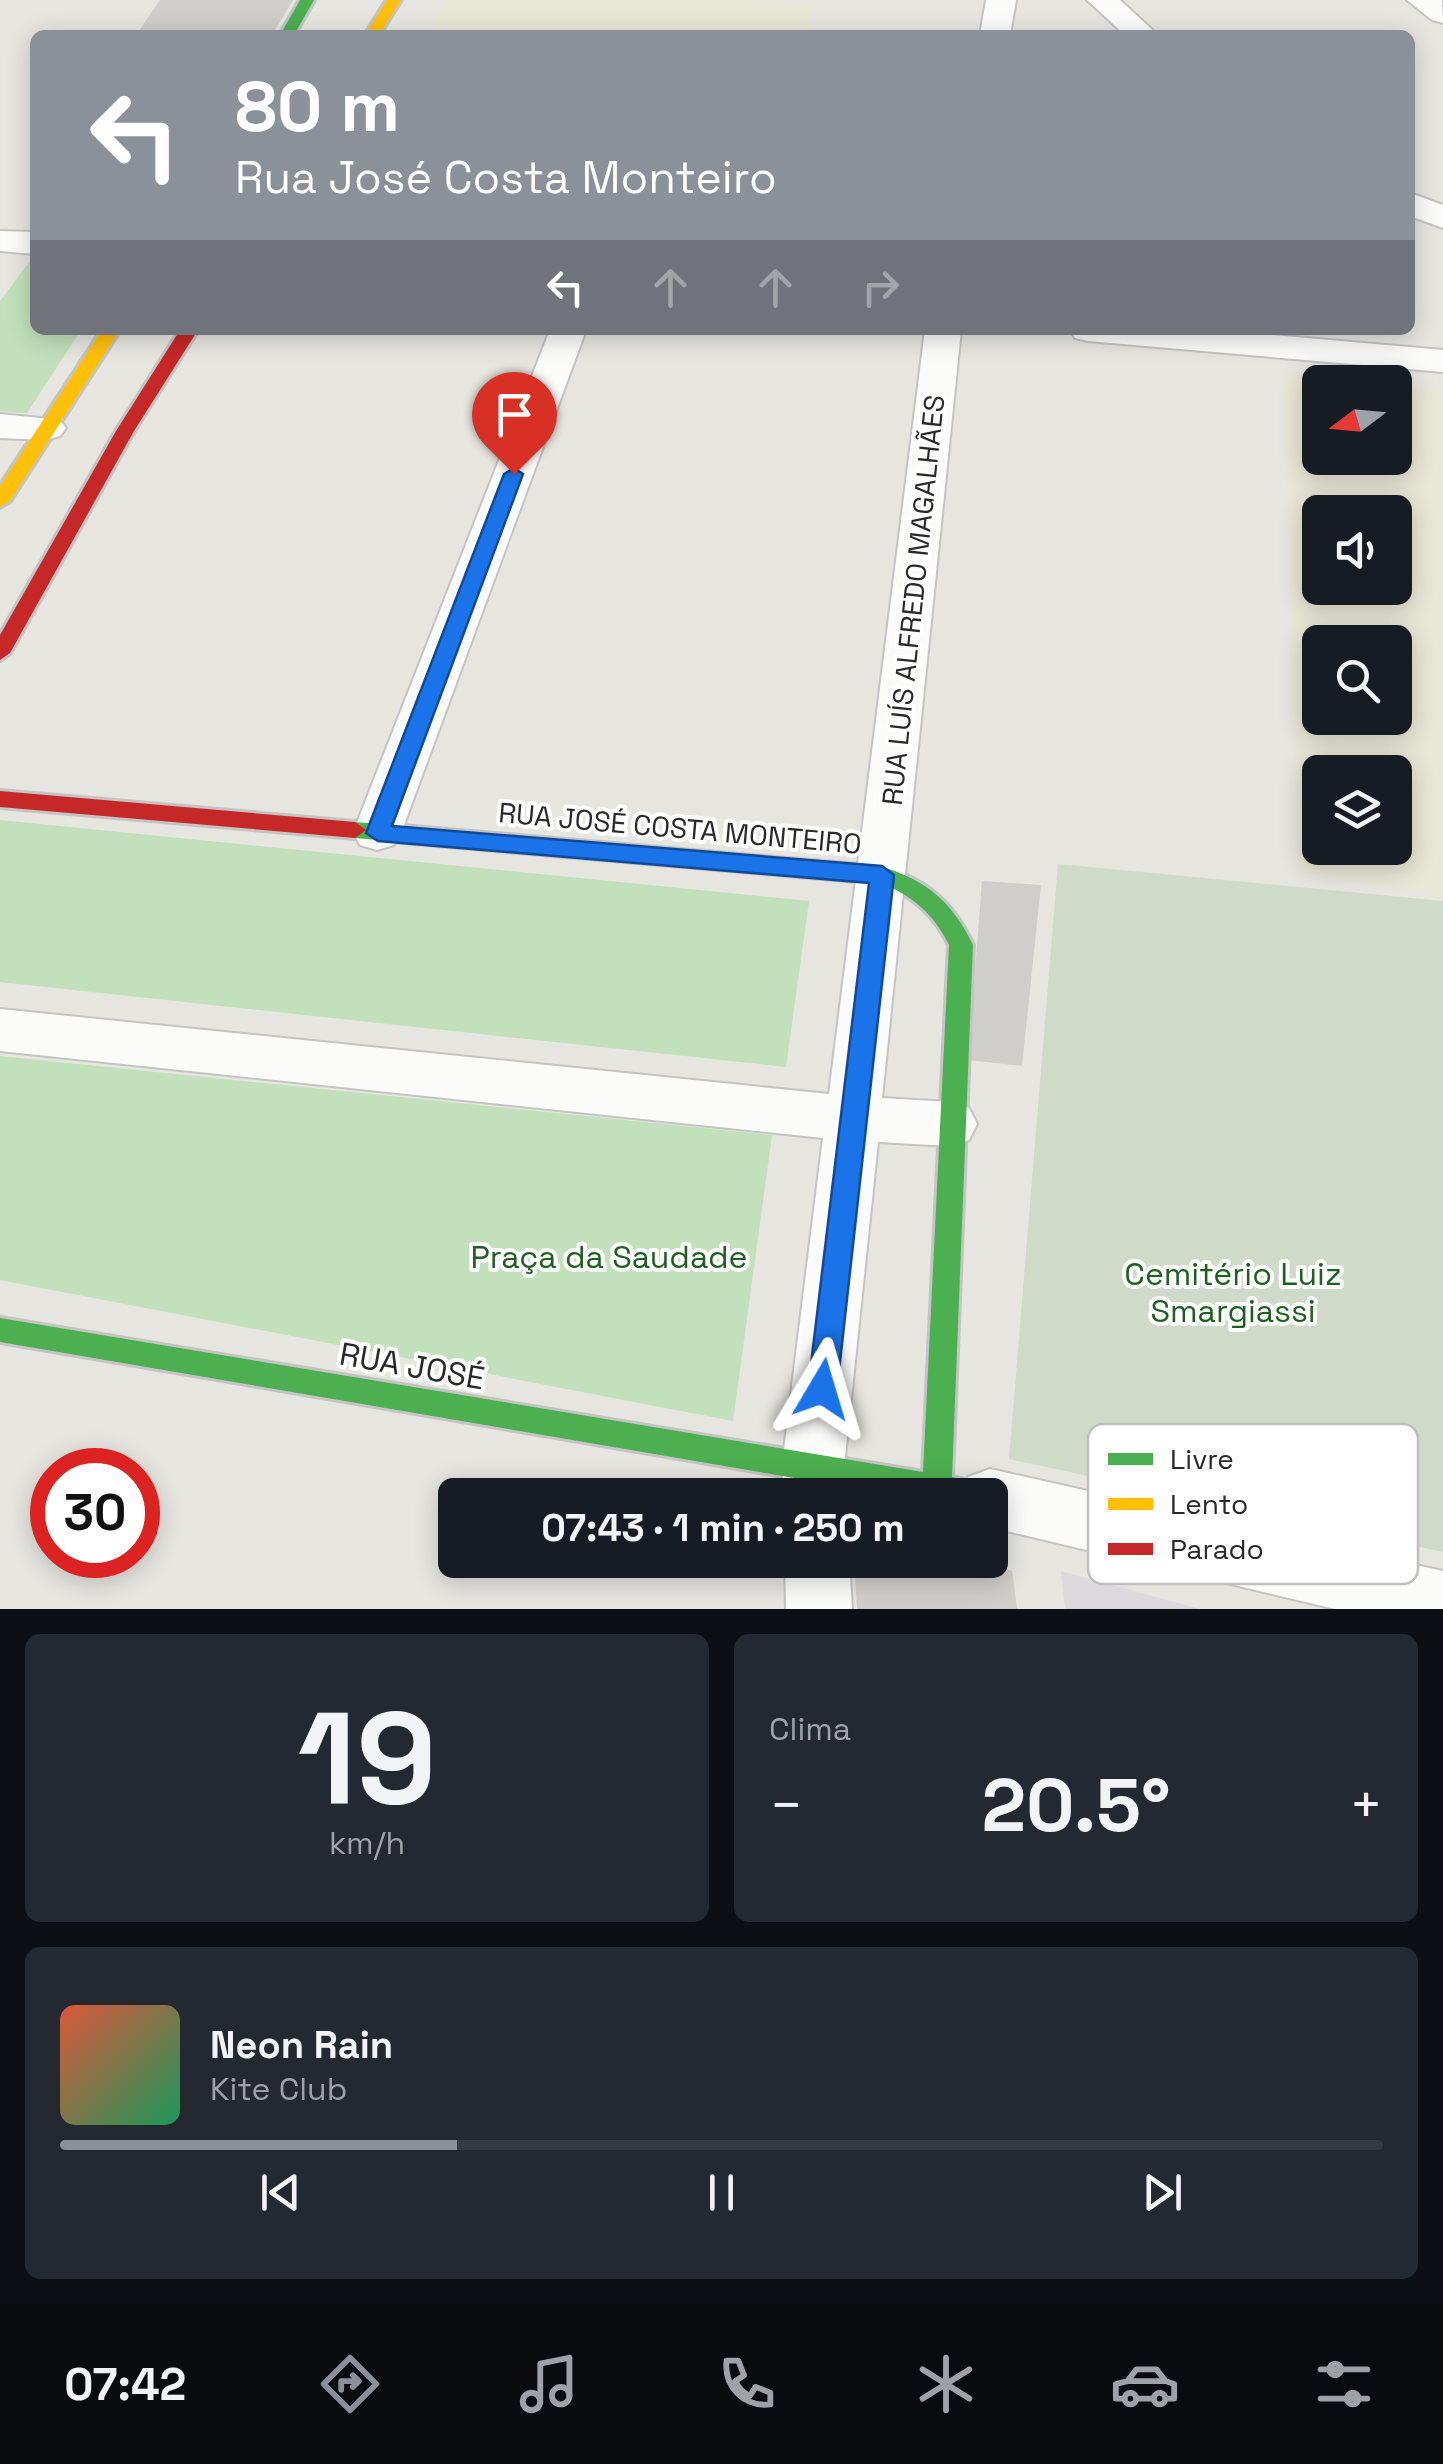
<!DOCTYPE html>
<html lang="pt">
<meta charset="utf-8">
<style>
:root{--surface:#171b24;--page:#242831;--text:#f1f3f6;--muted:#9ea1a6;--line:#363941;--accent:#8c9099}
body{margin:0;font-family:"Space Grotesk",sans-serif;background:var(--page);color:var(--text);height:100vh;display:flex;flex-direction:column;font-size:38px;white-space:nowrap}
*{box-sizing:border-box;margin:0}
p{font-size:32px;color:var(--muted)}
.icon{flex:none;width:55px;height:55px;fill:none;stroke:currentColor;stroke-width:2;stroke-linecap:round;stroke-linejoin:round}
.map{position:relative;height:1609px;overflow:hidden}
.panel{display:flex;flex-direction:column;gap:25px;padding:25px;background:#0d0f14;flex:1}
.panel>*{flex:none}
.banner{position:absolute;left:30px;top:30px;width:1385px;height:305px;border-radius:15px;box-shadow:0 5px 25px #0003;background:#8c9099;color:#fff;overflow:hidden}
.needle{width:65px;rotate:254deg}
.controls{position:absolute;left:1302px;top:365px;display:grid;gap:20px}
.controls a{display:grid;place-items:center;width:110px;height:110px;border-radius:15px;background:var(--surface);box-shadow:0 5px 25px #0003;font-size:50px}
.speed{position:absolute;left:30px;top:1448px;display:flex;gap:20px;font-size:50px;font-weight:700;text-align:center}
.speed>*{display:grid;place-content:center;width:130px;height:130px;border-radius:50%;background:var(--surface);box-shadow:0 5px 25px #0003;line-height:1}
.speed .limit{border:15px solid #d22;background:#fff;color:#111}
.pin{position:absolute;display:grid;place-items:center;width:85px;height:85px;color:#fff;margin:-102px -42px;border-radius:50% 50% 50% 0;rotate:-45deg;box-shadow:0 0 10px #0007}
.pin .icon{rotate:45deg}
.me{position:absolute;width:110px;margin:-55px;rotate:7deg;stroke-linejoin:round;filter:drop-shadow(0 0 8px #0008)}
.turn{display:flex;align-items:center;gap:35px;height:210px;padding:0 40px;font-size:45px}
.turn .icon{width:130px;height:130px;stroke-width:2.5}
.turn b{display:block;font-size:70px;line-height:85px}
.lanes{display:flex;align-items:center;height:95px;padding:0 40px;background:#0003;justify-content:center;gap:50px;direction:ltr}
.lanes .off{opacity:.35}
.big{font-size:75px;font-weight:800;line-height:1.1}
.panel .widget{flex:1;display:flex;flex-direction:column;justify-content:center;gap:15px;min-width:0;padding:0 35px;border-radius:15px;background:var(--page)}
.panel .dial{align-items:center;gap:0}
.dial b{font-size:130px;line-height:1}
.song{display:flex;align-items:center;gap:30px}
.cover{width:120px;height:120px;border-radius:15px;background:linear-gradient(135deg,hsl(10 70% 55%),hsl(150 70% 35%))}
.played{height:10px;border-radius:5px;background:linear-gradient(90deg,var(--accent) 30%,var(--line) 30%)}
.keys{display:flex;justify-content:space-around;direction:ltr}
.heat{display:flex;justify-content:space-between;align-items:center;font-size:55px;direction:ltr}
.panel .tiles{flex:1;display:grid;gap:25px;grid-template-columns:1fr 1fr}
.widget:last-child{grid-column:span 2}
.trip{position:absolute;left:438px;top:1478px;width:570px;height:100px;border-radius:15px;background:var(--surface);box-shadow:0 5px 25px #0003;font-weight:800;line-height:100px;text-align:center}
.tabs{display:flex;height:160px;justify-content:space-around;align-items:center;background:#090b0e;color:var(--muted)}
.tabs .icon{width:70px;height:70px}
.tabs .on{color:var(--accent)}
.tabs b{font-size:45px;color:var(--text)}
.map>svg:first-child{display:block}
.industrial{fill:#dbd9db}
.education{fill:#e8e6d5;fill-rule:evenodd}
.green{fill:#c2e0bb}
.cemetery{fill:#cfdbc8}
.building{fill:#cfceca}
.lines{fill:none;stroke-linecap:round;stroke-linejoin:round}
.street-casing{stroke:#c4c4c5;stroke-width:4}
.fast-casing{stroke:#c4c4c5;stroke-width:6}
.slow-casing{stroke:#c4c4c5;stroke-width:6}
.jam-casing{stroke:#c4c4c5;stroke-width:6}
.street{fill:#fbfbfa;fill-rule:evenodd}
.fast{fill:#4caf50;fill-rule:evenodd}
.slow{fill:#ffc107;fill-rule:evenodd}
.jam{fill:#c62828;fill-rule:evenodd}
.route{fill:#1a73e8;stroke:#114b97;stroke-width:2.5}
.labels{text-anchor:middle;stroke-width:8;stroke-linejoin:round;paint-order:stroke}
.street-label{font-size:28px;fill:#292929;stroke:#fff}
.near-park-label{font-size:32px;fill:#1f5f1f;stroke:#fff}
.near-street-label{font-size:32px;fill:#292929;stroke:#fff}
.key{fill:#fff;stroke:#bfbfbf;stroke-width:2.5}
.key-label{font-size:28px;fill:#292929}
</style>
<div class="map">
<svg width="1443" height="1609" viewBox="0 0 1443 1609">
<rect width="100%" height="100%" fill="#e6e5e0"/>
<polygon class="industrial" points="1061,1571 1200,1609 1065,1609"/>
<g class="education">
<polygon points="447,0 742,0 813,3 809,35 428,35"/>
<path d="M1284,374L1382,382H1320V458H1395V384L1443,388V897L1299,872ZM1320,512H1395V588H1320ZM1320,642H1395V718H1320ZM1320,772H1395V848H1320Z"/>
</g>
<g class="green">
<polygon points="30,261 35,261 35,330 81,330 27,413 0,411 0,301"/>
<polygon points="0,820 809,901 786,1067 0,982"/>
<polygon points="0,1056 772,1135 733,1421 0,1280"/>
</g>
<polygon class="cemetery" points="1058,864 1443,901 1443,1552 1009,1459"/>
<g class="building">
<polygon points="160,0 293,0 272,35 136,35"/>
<polygon points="982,881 1041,885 1022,1066 968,1060"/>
<polygon points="854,1560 971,1560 1012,1571 1017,1609 857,1609"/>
</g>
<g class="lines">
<defs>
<g id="street">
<polygon points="986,0 1016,0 1010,35 980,35"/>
<polygon points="1087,0 1120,0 1158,35 1125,35"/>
<polygon points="1407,0 1442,0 1443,23 1432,20"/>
<polygon points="1410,193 1443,205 1443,228 1410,216"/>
<polygon points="0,231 35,232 35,254 0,251"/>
<polygon points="550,330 586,330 401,833 394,845 377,850 360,845 353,833"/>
<polygon points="925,330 961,330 882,1098 950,1102 969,1108 977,1124 969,1140 950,1146 878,1142 844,1466 846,1495 784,1495 782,1466 823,1138 0,1051 0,1009 829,1094"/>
<polygon points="1070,330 1216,330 1443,350 1443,372 1088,341 1075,338"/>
<polygon points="0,414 60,420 66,428 60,436 46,440 0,438"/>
<polygon points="990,1469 1443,1571 1443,1609 1335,1609 990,1527 990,1495 960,1495 968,1477"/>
<polygon points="785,1560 849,1560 852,1609 786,1609"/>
</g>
<g id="fast">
<polygon points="300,0 314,0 294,35 280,35"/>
<path d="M355,822L882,867C927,880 953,903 973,945L952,1477L986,1485L990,1495H894L0,1342V1318L923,1472L949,945C934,914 912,895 880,883L355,838L344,830Z"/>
</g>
<g id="slow">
<polygon points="387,0 401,0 379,35 365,35"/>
<polygon points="102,330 120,330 10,501 0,507 0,486"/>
</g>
<g id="jam">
<polygon points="180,330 198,330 134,431 10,653 0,660 0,635 116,431"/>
<polygon points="0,791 355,822 366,830 355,838 0,807"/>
</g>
</defs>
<use href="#street" class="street-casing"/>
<use href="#fast" class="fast-casing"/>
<use href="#slow" class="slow-casing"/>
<use href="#jam" class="jam-casing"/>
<use href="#street" class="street"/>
<use href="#fast" class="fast"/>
<use href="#slow" class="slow"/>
<use href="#jam" class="jam"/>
</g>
<polygon class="route" points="514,468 523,474 392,826 882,866 894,875 837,1389 832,1398 822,1402 812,1398 808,1389 869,883 378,841 366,833 504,474"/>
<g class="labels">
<g class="street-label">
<text transform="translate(913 600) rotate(-84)" y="10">RUA LUÍS ALFREDO MAGALHÃES</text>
<text transform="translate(680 828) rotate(5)" y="10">RUA JOSÉ COSTA MONTEIRO</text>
</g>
<g class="near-park-label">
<text x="609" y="1268">Praça da Saudade</text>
<text x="1233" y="1285">Cemitério Luiz<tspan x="1233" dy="37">Smargiassi</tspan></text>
</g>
<g class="near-street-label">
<text transform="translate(412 1366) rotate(10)" y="11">RUA JOSÉ</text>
</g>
</g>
<rect x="1088" y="1424" width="330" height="160" rx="15" class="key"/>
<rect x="1108" y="1453" width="45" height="12" fill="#4caf50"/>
<rect x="1108" y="1498" width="45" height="12" fill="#ffc107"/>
<rect x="1108" y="1543" width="45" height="12" fill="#c62828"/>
<g class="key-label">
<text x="1170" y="1469">Livre</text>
<text x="1170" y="1514">Lento</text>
<text x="1170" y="1559">Parado</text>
</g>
</svg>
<div class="controls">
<a><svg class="needle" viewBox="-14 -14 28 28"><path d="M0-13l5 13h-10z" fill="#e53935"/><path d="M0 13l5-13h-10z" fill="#9ea1a6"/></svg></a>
<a><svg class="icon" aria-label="sound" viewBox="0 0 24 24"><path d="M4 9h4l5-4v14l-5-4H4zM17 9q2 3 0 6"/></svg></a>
<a><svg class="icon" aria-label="search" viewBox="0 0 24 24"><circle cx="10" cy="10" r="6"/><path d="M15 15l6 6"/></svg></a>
<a><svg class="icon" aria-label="layers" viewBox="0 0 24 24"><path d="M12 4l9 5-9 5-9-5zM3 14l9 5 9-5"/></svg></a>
</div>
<div class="speed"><div class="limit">30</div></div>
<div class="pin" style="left:514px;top:474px;background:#d93025"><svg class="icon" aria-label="arrive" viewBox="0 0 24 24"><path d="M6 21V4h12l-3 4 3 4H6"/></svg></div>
<svg class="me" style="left:822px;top:1389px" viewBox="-20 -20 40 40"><path d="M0-17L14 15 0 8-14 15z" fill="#1a73e8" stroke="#fff" stroke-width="4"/></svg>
<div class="trip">07:43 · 1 min · 250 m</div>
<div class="banner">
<div class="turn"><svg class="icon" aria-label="left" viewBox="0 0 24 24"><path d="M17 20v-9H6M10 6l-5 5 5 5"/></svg><div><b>80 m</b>Rua José Costa Monteiro</div></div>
<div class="lanes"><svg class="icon" aria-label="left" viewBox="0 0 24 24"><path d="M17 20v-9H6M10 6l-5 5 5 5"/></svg><svg class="icon off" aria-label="ahead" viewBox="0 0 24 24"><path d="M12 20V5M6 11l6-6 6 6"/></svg><svg class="icon off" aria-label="ahead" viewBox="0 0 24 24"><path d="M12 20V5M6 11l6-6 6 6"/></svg><svg class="icon off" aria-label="right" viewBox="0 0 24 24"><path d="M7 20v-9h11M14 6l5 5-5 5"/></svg></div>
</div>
</div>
<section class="panel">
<div class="tiles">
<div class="widget dial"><b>19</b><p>km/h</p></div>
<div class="widget"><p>Clima</p>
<div class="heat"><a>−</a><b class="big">20.5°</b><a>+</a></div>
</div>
<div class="widget">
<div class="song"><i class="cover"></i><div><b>Neon Rain</b><p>Kite Club</p></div></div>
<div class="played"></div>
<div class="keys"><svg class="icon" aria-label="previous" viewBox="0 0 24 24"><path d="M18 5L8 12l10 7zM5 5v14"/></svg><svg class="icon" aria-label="pause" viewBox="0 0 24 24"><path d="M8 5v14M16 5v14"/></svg><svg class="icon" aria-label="next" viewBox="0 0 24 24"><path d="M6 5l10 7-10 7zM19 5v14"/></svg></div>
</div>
</div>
</section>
<nav class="tabs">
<b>07:42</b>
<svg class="icon on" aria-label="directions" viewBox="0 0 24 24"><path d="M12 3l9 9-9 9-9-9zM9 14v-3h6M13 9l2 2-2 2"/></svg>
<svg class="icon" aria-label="music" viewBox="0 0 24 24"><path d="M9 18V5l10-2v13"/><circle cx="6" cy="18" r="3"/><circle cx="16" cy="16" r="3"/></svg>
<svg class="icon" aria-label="phone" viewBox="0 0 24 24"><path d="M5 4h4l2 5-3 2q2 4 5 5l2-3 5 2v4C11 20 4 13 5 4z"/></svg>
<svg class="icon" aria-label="climate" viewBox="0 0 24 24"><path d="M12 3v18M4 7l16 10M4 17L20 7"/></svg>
<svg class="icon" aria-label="car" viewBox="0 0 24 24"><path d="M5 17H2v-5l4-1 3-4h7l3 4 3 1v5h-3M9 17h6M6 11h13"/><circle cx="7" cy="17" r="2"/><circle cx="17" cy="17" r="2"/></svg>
<svg class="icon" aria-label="filters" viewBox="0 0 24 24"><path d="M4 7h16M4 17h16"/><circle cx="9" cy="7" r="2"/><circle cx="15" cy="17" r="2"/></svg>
</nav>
